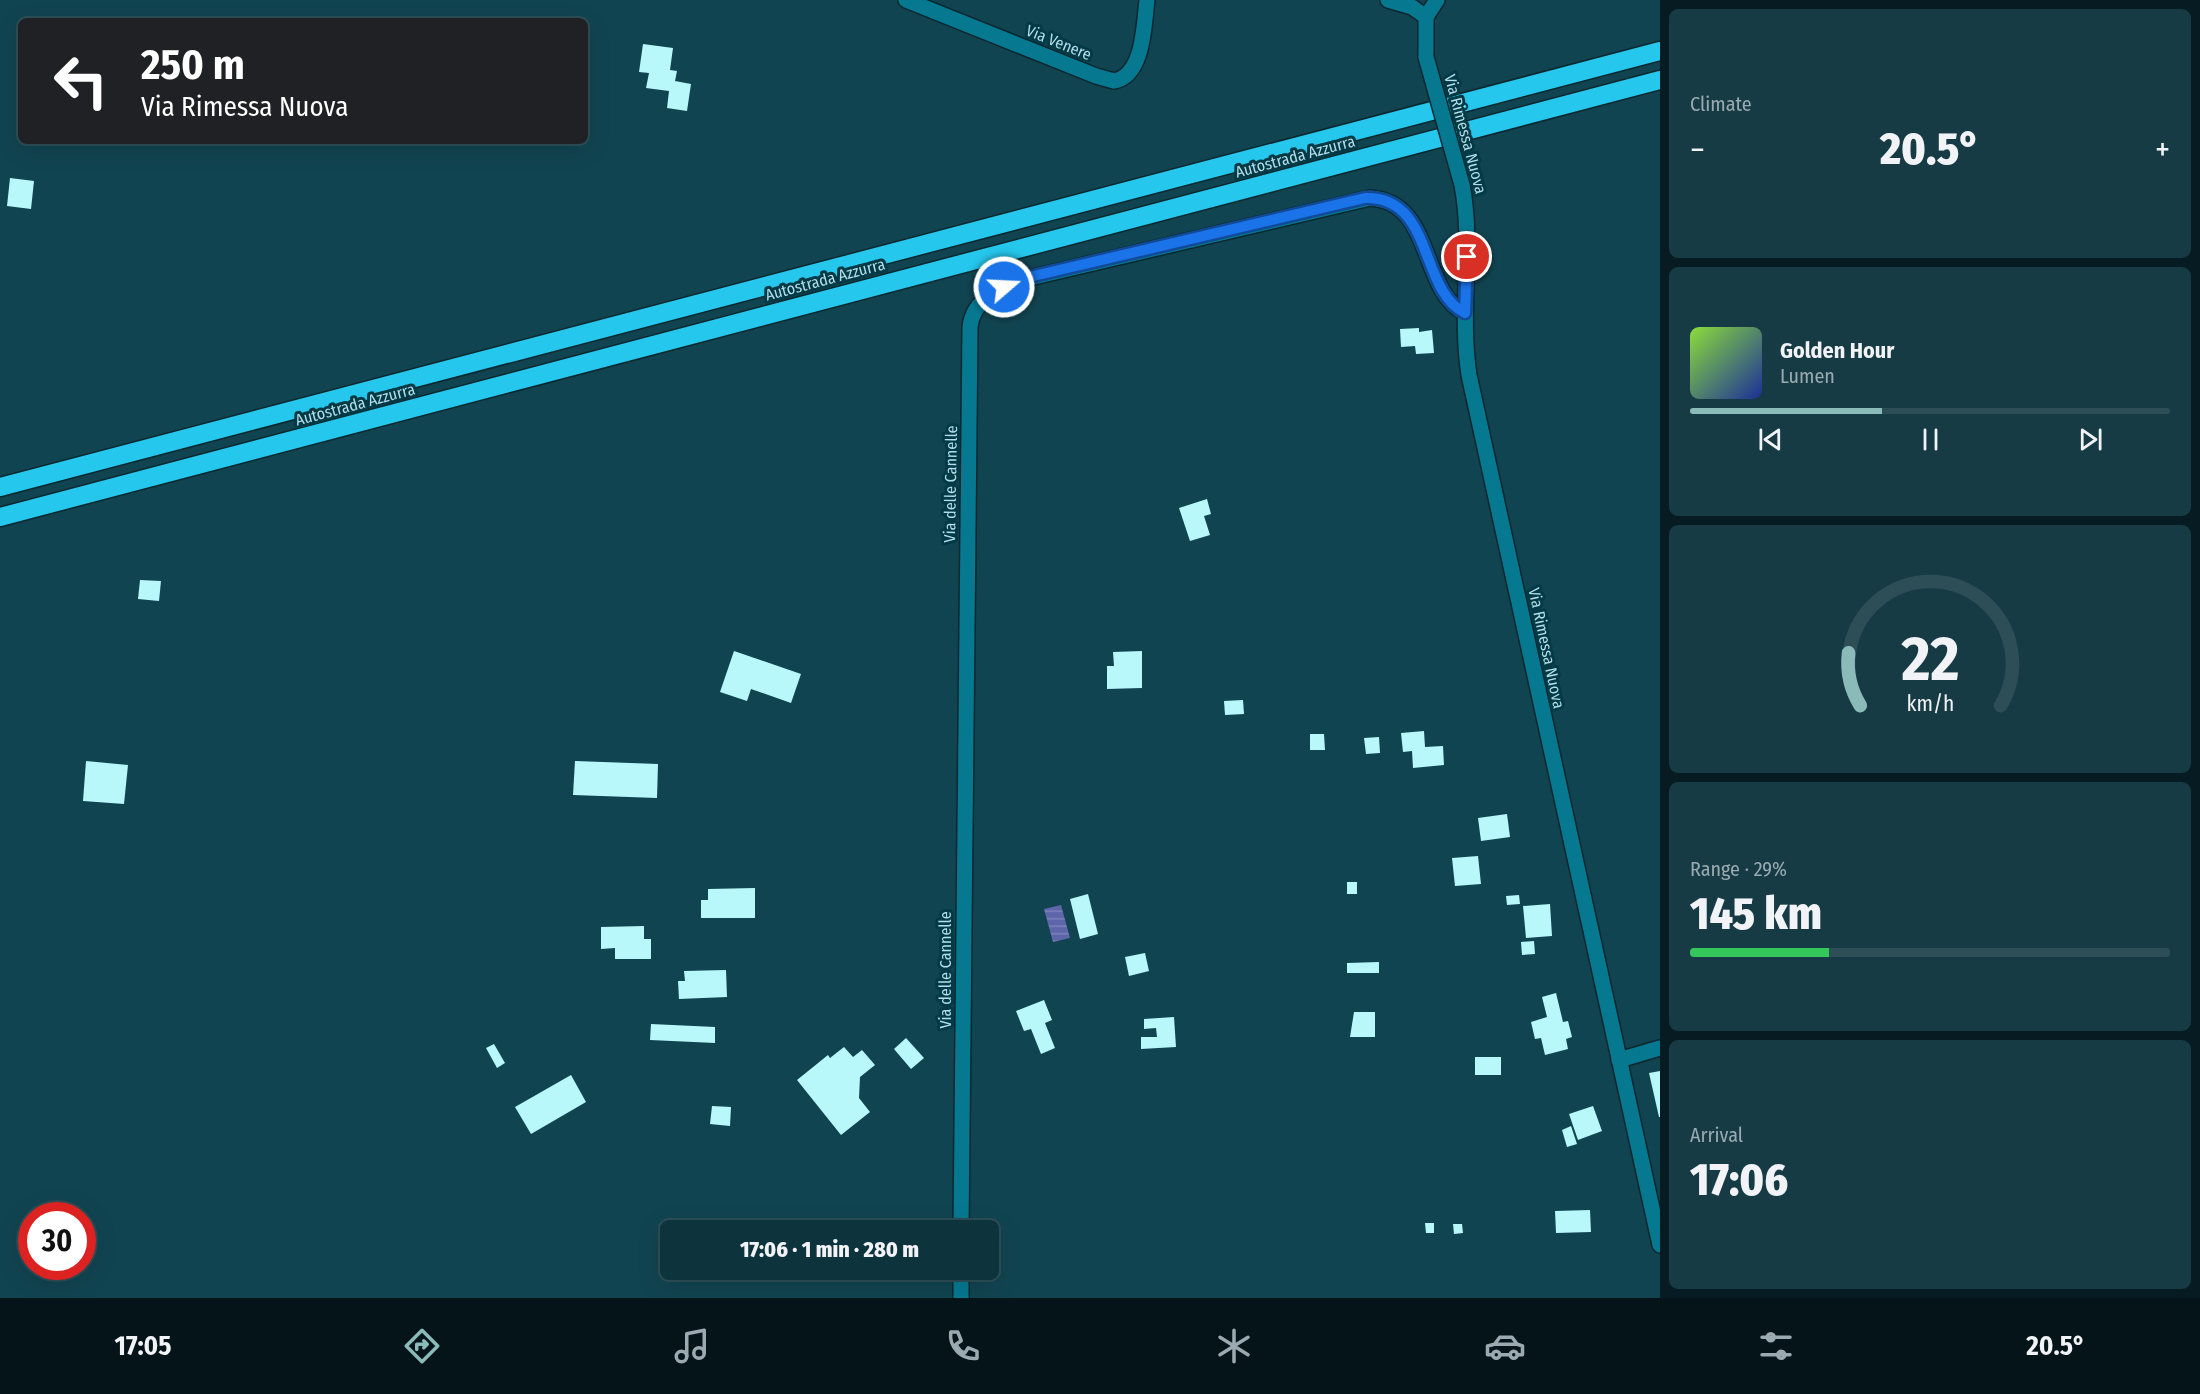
<!DOCTYPE html>
<meta charset="utf-8">
<style>
:root{--surface:#0d333d;--page:#163b44;--text:#f1f3f6;--muted:#9aaab0;--line:#2d4e57;--accent:#8bbbb9}
body{margin:0;font-family:"Fira Sans Condensed",sans-serif;background:var(--page);color:var(--text);height:100vh;display:flex;flex-direction:column;font-size:22px;white-space:nowrap}
*{box-sizing:border-box;margin:0}
p{font-size:20px;color:var(--muted)}
.icon{flex:none;width:33px;height:33px;fill:none;stroke:currentColor;stroke-width:2;stroke-linecap:round;stroke-linejoin:round}
.map{position:relative;flex:1;overflow:hidden}
.sheet{display:flex;flex-direction:column;gap:9px;padding:9px;background:#071c22;width:540px}
.sheet>*{flex:none}
.top-card{position:absolute;left:18px;top:18px;width:570px;height:126px;border-radius:9px;box-shadow:0 6px 24px #0002,0 0 0 2px var(--line);background:#202124;color:#fff;overflow:hidden}
.speed{position:absolute;left:18px;top:1202px;display:flex;gap:12px;font-size:30px;font-weight:700;text-align:center}
.speed>*{display:grid;place-content:center;width:78px;height:78px;border-radius:50%;background:var(--surface);box-shadow:0 6px 24px #0002,0 0 0 2px var(--line);line-height:1}
.speed .limit{border:9px solid #d22;background:#fff;color:#111}
.pin{position:absolute;display:grid;place-items:center;width:51px;height:51px;color:#fff;margin:-26px;border:3px solid #fff;border-radius:50%;box-shadow:0 2px 6px #0007}
.me{position:absolute;width:66px;margin:-33px;rotate:71deg;stroke-linejoin:round;filter:drop-shadow(0 0 4px #0008)}
.turn{display:flex;align-items:center;gap:21px;height:126px;padding:0 24px;font-size:27px}
.turn .icon{width:78px;height:78px;stroke-width:2.5}
.turn b{display:block;font-size:42px;line-height:51px}
.big{font-size:45px;font-weight:800;line-height:1.1}
.sheet .widget{flex:1;display:flex;flex-direction:column;justify-content:center;gap:9px;min-width:0;padding:0 21px;border-radius:9px;background:var(--page)}
.sheet .dial{align-items:center;gap:0}
.dial svg{height:156px;overflow:visible;fill:none;stroke:var(--line);stroke-width:7;stroke-linecap:round;text-anchor:middle}
.dial text{fill:var(--text);stroke:none}
.song{display:flex;align-items:center;gap:18px}
.cover{width:72px;height:72px;border-radius:9px;background:linear-gradient(135deg,hsl(90 70% 55%),hsl(230 70% 35%))}
.played{height:6px;border-radius:3px;background:linear-gradient(90deg,var(--accent) 40%,var(--line) 40%)}
.keys{display:flex;justify-content:space-around;direction:ltr}
.heat{display:flex;justify-content:space-between;align-items:center;font-size:33px;direction:ltr}
.charge{height:9px;border-radius:4px;background:linear-gradient(90deg,#34c759 29%,var(--line) 0)}
.trip{position:absolute;left:660px;top:1220px;width:339px;height:60px;border-radius:9px;background:var(--surface);box-shadow:0 6px 24px #0002,0 0 0 2px var(--line);font-weight:800;line-height:60px;text-align:center}
.tabs{display:flex;height:96px;justify-content:space-around;align-items:center;background:#051418;color:var(--muted)}
.tabs .icon{width:42px;height:42px}
.tabs .selected{color:var(--accent)}
.tabs b{font-size:27px;color:var(--text)}
main{display:flex;flex:1;min-height:0}
.map>svg:first-child{display:block}
.water{fill:url(#water-rules)}
.building{fill:#b8f8fa}
.lines{fill:none;stroke-linecap:round;stroke-linejoin:round}
.street-casing{stroke:#0b2830;stroke-width:18}
.highway-casing{stroke:#0b2830;stroke-width:21}
.street{stroke:#067991;stroke-width:15}
.highway{stroke:#25c7ec;stroke-width:18}
.street-bridge-casing{stroke:#0b2830;stroke-width:18;stroke-linecap:butt}
.street-bridge{stroke:#067991;stroke-width:15}
.route-casing{stroke:#114b97;stroke-width:15}
.route{stroke:#1a73e8;stroke-width:10}
.labels{text-anchor:middle;stroke-width:6;stroke-linejoin:round;paint-order:stroke}
.street-label{font-size:16px;fill:#b3ddea;stroke:#023a46}
</style>
<main>
<div class="map">
<svg width="1660" height="1298" viewBox="0 0 1660 1298">
<defs>
<pattern id="water-rules" width="6" height="5" patternUnits="userSpaceOnUse" patternTransform="scale(1.5)"><rect width="6" height="5" fill="#5f65a9"/><path d="M0 2.5h6" fill="none" stroke="#7a82b9"/></pattern>
</defs>
<rect width="100%" height="100%" fill="#114451"/>
<polygon class="water" points="1061,905 1070,938 1053,942 1044,909"/>
<g class="building">
<polygon points="643,44 673,48 670,70 677,71 675,81 691,84 687,111 667,108 669,91 646,88 649,73 639,72"/>
<polygon points="10,178 34,181 31,209 7,206"/>
<polygon points="1419,328 1419,332 1432,330 1434,353 1416,354 1415,346 1401,347 1400,329"/>
<polygon points="1207,499 1211,514 1204,516 1210,535 1190,541 1179,508"/>
<polygon points="140,580 161,581 159,601 138,599"/>
<polygon points="734,651 801,674 791,703 751,689 747,701 720,692"/>
<polygon points="1142,651 1142,688 1107,689 1107,666 1114,666 1113,652"/>
<polygon points="1243,700 1244,714 1225,715 1224,701"/>
<polygon points="1424,731 1425,747 1443,746 1444,765 1413,768 1412,751 1403,752 1401,733"/>
<polygon points="1310,734 1324,734 1325,750 1310,750"/>
<polygon points="1379,737 1380,753 1366,754 1364,738"/>
<polygon points="86,761 128,765 124,804 83,801"/>
<polygon points="575,761 658,764 657,798 573,795"/>
<polygon points="1507,814 1510,837 1481,841 1478,818"/>
<polygon points="1478,856 1481,884 1455,886 1452,858"/>
<rect x="1347" y="882" width="10" height="12"/>
<polygon points="755,888 755,918 701,918 701,900 708,900 708,889"/>
<polygon points="1088,894 1098,934 1080,939 1070,899"/>
<polygon points="1519,895 1520,904 1507,905 1506,896"/>
<polygon points="1550,904 1552,936 1526,938 1523,906"/>
<polygon points="644,926 644,939 651,939 651,959 615,959 615,948 601,949 601,927"/>
<polygon points="1534,941 1535,954 1522,955 1521,942"/>
<polygon points="1145,953 1149,971 1129,976 1125,957"/>
<polygon points="1379,962 1379,973 1347,973 1347,963"/>
<polygon points="726,970 727,997 679,999 678,981 685,981 684,971"/>
<polygon points="1556,993 1563,1022 1568,1021 1572,1037 1566,1039 1568,1049 1545,1055 1541,1038 1535,1039 1531,1022 1547,1017 1542,997"/>
<polygon points="1044,1000 1052,1020 1045,1023 1055,1048 1041,1054 1031,1029 1024,1031 1016,1011"/>
<polygon points="1354,1012 1375,1012 1375,1037 1350,1037"/>
<polygon points="1174,1017 1176,1047 1141,1049 1141,1037 1157,1037 1156,1028 1144,1029 1144,1019"/>
<polygon points="651,1024 715,1027 715,1043 650,1040"/>
<polygon points="906,1038 924,1058 911,1069 894,1049"/>
<polygon points="494,1044 505,1063 497,1068 486,1048"/>
<polygon points="844,1047 853,1057 862,1050 875,1065 860,1077 859,1098 870,1112 841,1135 797,1080 828,1055 830,1058"/>
<rect x="1475" y="1057" width="26" height="18"/>
<polygon points="1660,1071 1660,1117 1659,1117 1649,1073"/>
<polygon points="571,1075 586,1102 531,1134 515,1107"/>
<polygon points="712,1106 731,1107 730,1126 710,1124"/>
<polygon points="1593,1106 1602,1131 1578,1140 1569,1114"/>
<polygon points="1571,1126 1577,1144 1567,1147 1562,1130"/>
<polygon points="1590,1210 1591,1232 1556,1233 1555,1211"/>
<polygon points="1425,1223 1434,1223 1434,1233 1426,1233"/>
<polygon points="854,1224 854,1230 791,1230 791,1225"/>
<polygon points="1453,1224 1462,1224 1463,1233 1454,1234"/>
</g>
<g class="lines">
<defs>
<g id="street">
<path d="M906,0L1096,76L1114,81C1144,76 1144,23 1147,0"/>
<polyline points="1388,0 1412,7 1426,17 1426,57"/>
<polyline points="1426,17 1437,0"/>
<path d="M1462,185C1474,248 1459,311 1469,375L1660,1245"/>
<polyline points="1619,1060 1660,1048"/>
<path d="M961,1230L970,327C973,300 998,288 1021,280L1370,198C1434,201 1420,292 1465,313"/>
<polyline points="961,1298 961,1269"/>
</g>
<g id="highway">
<polyline points="0,487 1660,51"/>
<polyline points="0,517 1660,80"/>
</g>
</defs>
<use href="#street" class="street-casing"/>
<use href="#highway" class="highway-casing"/>
<use href="#street" class="street"/>
<use href="#highway" class="highway"/>
<defs>
<polyline id="street-bridge" points="1426,57 1462,185"/>
</defs>
<use href="#street-bridge" class="street-bridge-casing"/>
<use href="#street-bridge" class="street-bridge"/>
</g>
<g class="lines">
<defs>
<path id="route" d="M1004,287L1021,279L1365,198C1434,196 1419,291 1465,313L1467,257"/>
</defs>
<use href="#route" class="route-casing"/>
<use href="#route" class="route"/>
</g>
<g class="labels">
<g class="street-label">
<text transform="translate(1059 42) rotate(22)" y="6">Via Venere</text>
<text transform="translate(1466 134) rotate(75)" y="6">Via Rimessa Nuova</text>
<text transform="translate(1295 156) rotate(-15)" y="6">Autostrada Azzurra</text>
<text transform="translate(825 279) rotate(-15)" y="6">Autostrada Azzurra</text>
<text transform="translate(355 404) rotate(-15)" y="6">Autostrada Azzurra</text>
<text transform="translate(950 484) rotate(-89)" y="6">Via delle Cannelle</text>
<text transform="translate(1547 648) rotate(78)" y="6">Via Rimessa Nuova</text>
<text transform="translate(945 970) rotate(-90)" y="6">Via delle Cannelle</text>
</g>
</g>
</svg>
<div class="speed"><div class="limit">30</div></div>
<div class="pin" style="left:1467px;top:257px;background:#d93025"><svg class="icon" aria-label="arrive" viewBox="0 0 24 24"><path d="M6 21V4h12l-3 4 3 4H6"/></svg></div>
<svg class="me" style="left:1004px;top:287px" viewBox="-20 -20 40 40"><circle r="17" fill="#1a73e8" stroke="#fff" stroke-width="3"/><path d="M0-11L8 9 0 5-8 9z" fill="#fff"/></svg>
<div class="trip">17:06 · 1 min · 280 m</div>
<div class="top-card">
<div class="turn"><svg class="icon" aria-label="left" viewBox="0 0 24 24"><path d="M17 20v-9H6M10 6l-5 5 5 5"/></svg><div><b>250 m</b>Via Rimessa Nuova</div></div>
</div>
</div>
<section class="sheet">
<div class="widget"><p>Climate</p>
<div class="heat"><a>−</a><b class="big">20.5°</b><a>+</a></div>
</div>
<div class="widget">
<div class="song"><i class="cover"></i><div><b>Golden Hour</b><p>Lumen</p></div></div>
<div class="played"></div>
<div class="keys"><svg class="icon" aria-label="previous" viewBox="0 0 24 24"><path d="M18 5L8 12l10 7zM5 5v14"/></svg><svg class="icon" aria-label="pause" viewBox="0 0 24 24"><path d="M8 5v14M16 5v14"/></svg><svg class="icon" aria-label="next" viewBox="0 0 24 24"><path d="M6 5l10 7-10 7zM19 5v14"/></svg></div>
</div>
<div class="widget dial"><svg viewBox="0 0 100 80">
<path d="M14 69A42 42 0 1 1 86 69"/>
<path d="M14 69A42 42 0 0 1 8 42" stroke="#8bbbb9"/>
<text x="50" y="56" font-size="32" font-weight="700">22</text>
<text x="50" y="72" font-size="11">km/h</text>
</svg></div>
<div class="widget"><p>Range · 29%</p><b class="big">145 km</b><div class="charge"></div></div>
<div class="widget"><p>Arrival</p><b class="big">17:06</b></div>
</section>
</main>
<nav class="tabs">
<b>17:05</b>
<svg class="icon selected" aria-label="directions" viewBox="0 0 24 24"><path d="M12 3l9 9-9 9-9-9zM9 14v-3h6M13 9l2 2-2 2"/></svg>
<svg class="icon" aria-label="music" viewBox="0 0 24 24"><path d="M9 18V5l10-2v13"/><circle cx="6" cy="18" r="3"/><circle cx="16" cy="16" r="3"/></svg>
<svg class="icon" aria-label="phone" viewBox="0 0 24 24"><path d="M5 4h4l2 5-3 2q2 4 5 5l2-3 5 2v4C11 20 4 13 5 4z"/></svg>
<svg class="icon" aria-label="climate" viewBox="0 0 24 24"><path d="M12 3v18M4 7l16 10M4 17L20 7"/></svg>
<svg class="icon" aria-label="car" viewBox="0 0 24 24"><path d="M5 17H2v-5l4-1 3-4h7l3 4 3 1v5h-3M9 17h6M6 11h13"/><circle cx="7" cy="17" r="2"/><circle cx="17" cy="17" r="2"/></svg>
<svg class="icon" aria-label="filters" viewBox="0 0 24 24"><path d="M4 7h16M4 17h16"/><circle cx="9" cy="7" r="2"/><circle cx="15" cy="17" r="2"/></svg>
<b>20.5°</b>
</nav>
